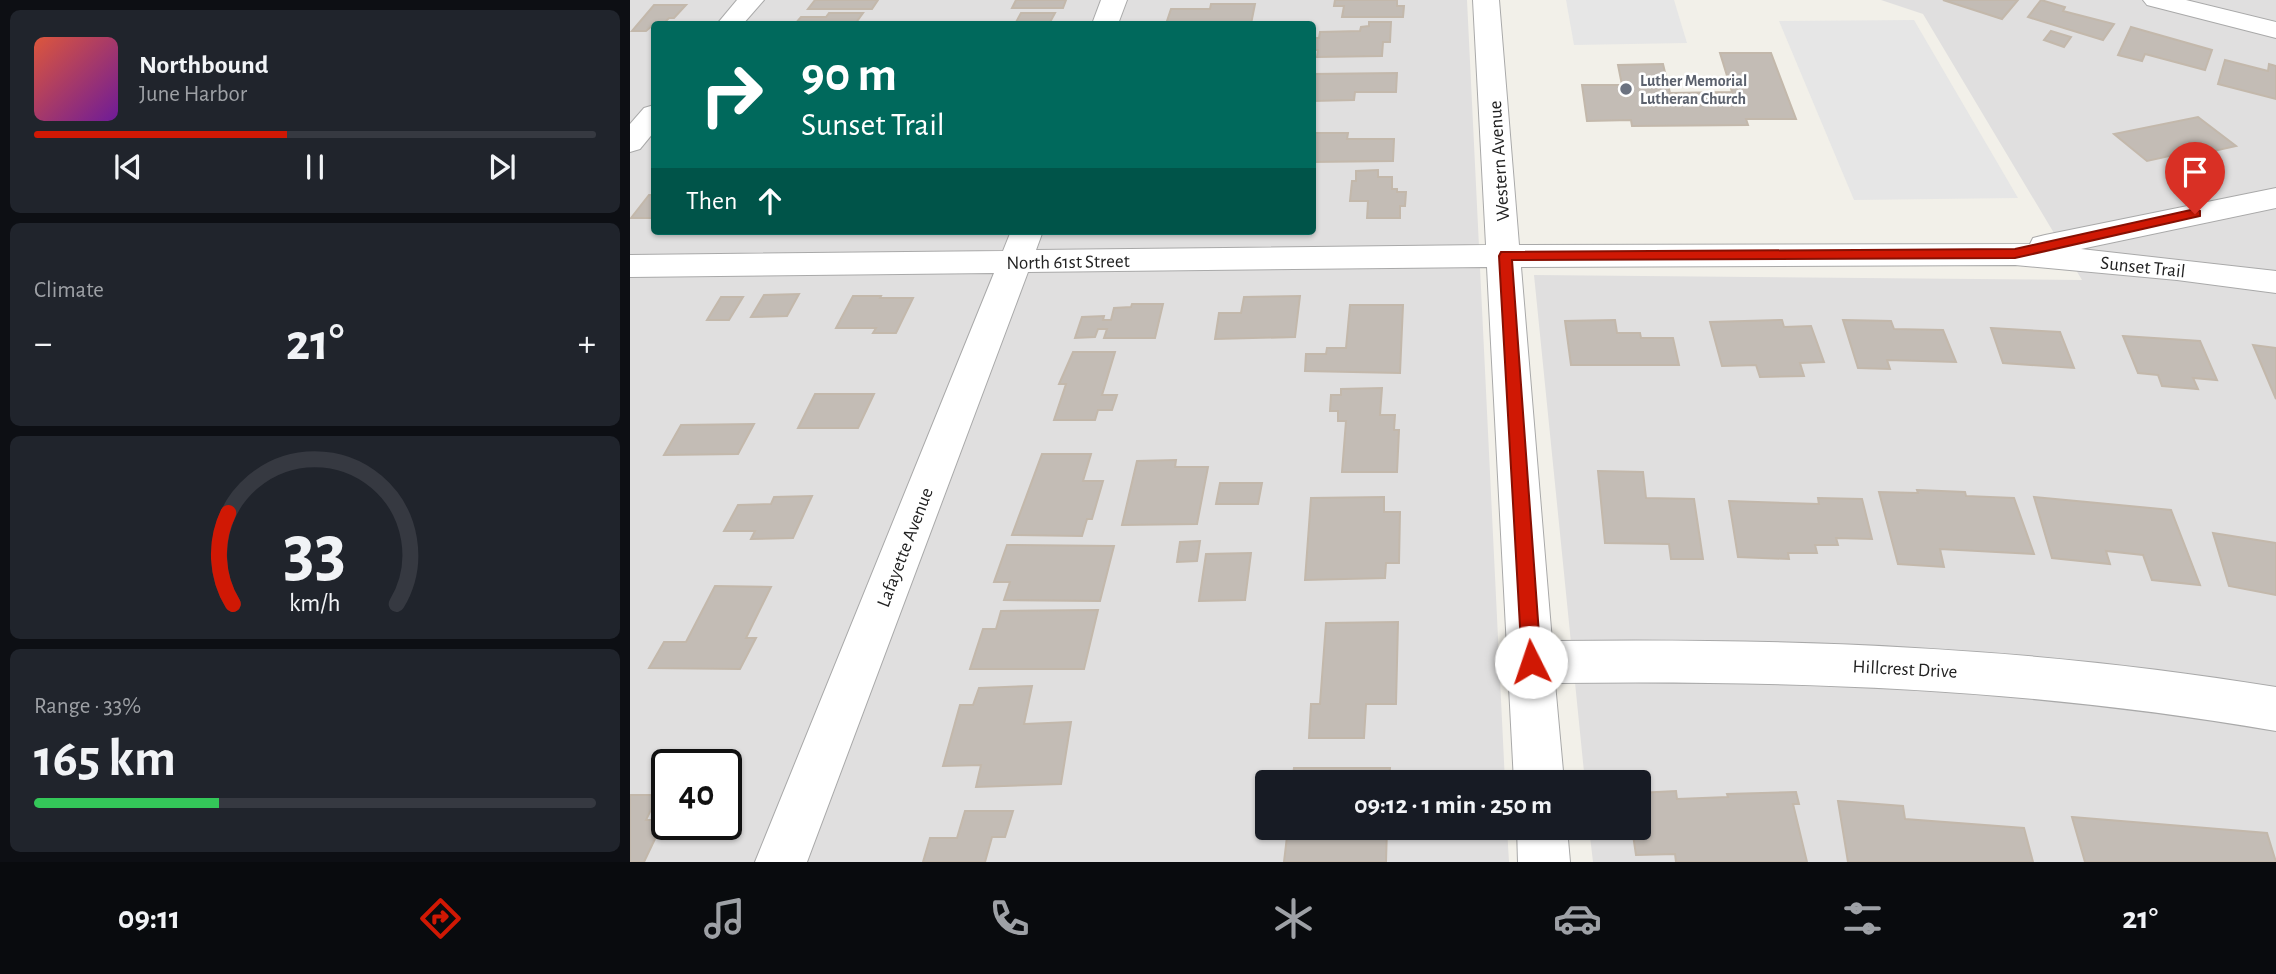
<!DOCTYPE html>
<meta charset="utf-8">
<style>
:root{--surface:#171b24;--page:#20242c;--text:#f1f3f6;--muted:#9ea1a6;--line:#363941;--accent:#d01804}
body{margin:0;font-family:"Alegreya Sans",sans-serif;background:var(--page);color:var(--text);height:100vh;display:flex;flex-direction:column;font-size:26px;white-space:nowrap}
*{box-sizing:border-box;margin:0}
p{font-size:23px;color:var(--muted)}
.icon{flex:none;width:38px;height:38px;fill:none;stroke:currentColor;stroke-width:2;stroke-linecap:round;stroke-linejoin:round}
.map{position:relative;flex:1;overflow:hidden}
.panel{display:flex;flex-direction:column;gap:10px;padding:10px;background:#0d0f14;width:630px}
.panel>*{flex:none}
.guide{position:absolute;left:21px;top:21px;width:665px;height:214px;border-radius:7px;box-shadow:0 2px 5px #0004;background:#00695c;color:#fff;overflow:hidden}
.speed{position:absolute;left:21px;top:749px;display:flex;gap:14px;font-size:35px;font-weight:700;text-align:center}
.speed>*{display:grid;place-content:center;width:91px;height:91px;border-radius:50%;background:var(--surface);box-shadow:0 2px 5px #0004;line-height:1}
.speed .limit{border:4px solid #111;border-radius:10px;background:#fff;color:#111}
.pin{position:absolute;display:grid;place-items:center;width:60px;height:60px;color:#fff;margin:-72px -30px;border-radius:50% 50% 50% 0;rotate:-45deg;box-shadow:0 0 7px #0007}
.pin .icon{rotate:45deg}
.me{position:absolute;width:77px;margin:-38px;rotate:356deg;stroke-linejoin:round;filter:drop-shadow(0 0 5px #0008)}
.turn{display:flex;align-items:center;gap:24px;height:147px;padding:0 35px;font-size:32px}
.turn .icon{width:91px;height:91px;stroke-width:2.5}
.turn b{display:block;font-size:49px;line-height:60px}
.then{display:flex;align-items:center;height:66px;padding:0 35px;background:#0003;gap:14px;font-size:26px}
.big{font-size:52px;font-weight:700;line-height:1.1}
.panel .tile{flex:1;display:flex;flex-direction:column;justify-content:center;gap:10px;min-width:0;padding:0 24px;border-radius:10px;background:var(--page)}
.panel .dial{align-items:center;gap:0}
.dial svg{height:182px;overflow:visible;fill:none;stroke:var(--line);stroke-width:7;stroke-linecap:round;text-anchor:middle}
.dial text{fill:var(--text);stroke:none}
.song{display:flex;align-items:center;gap:21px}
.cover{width:84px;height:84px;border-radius:10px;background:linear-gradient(135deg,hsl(10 70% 55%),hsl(280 70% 35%))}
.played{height:7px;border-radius:4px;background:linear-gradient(90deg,var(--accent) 45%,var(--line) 45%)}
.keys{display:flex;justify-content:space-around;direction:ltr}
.heat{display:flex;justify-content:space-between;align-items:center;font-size:38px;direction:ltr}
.charge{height:10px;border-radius:5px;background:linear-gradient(90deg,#34c759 33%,var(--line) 0)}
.trip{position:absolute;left:625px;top:770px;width:396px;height:70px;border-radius:7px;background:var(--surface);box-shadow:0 2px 5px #0004;font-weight:700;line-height:70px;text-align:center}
.menu{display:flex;height:112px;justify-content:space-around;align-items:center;background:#090b0e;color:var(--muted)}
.menu .icon{width:49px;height:49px}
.menu .selected{color:var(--accent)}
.menu b{font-size:32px;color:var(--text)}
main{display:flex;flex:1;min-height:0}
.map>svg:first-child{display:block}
.residential{fill:#e0dfdf;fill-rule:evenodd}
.parking{fill:#e6e6e6}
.building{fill:#c3bcb5;stroke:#c3b8ab;stroke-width:2}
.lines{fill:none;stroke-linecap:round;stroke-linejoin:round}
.minor-casing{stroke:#a9a9a9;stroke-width:2}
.minor{fill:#fff;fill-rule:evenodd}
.route{fill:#d01804;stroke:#871003;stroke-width:2}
.worship-dot{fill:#6b7280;stroke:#fff;stroke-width:2.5}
.labels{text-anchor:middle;stroke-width:5;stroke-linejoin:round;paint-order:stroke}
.far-worship-label{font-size:16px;font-weight:bold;fill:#5b616d;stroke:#fff;text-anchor:start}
.street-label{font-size:19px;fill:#222;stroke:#fff}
</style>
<main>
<section class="panel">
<div class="tile">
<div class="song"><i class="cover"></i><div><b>Northbound</b><p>June Harbor</p></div></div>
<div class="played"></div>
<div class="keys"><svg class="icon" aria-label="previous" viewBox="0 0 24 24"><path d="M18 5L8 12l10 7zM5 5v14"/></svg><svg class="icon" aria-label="pause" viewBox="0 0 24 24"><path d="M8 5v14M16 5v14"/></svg><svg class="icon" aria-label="next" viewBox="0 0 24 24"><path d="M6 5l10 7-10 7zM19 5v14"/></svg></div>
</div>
<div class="tile"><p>Climate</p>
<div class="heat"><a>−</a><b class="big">21°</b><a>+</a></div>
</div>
<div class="tile dial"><svg viewBox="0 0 100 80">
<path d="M14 69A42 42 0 1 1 86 69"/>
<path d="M14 69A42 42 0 0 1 12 29" stroke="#d01804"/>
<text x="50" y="56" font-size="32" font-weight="700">33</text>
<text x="50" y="72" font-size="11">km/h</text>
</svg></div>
<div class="tile"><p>Range · 33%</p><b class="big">165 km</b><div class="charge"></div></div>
</section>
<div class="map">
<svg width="1646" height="862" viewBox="0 0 1646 862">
<rect width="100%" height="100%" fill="#f2f0e9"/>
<g class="residential">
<path d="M0,0H837L875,782H637V828H877L879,862H0ZM24,24H682V231H24ZM37,765H96V824H37Z"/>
<polygon points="1251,0 1646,0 1646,862 963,862 959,828 1008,828 1008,782 955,782 904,275 1452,280 1293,14"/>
</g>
<g class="parking">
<polygon points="936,0 1044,0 1057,43 944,45"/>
<polygon points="1284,20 1388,198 1224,200 1149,21"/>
</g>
<g class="building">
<polygon points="185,0 248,0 242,9 178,9"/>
<polygon points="386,0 436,0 433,8 382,8"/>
<polygon points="705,0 767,0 767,6 774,6 773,17 712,17 714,6 704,6"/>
<polygon points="1313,0 1388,0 1372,19"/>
<polygon points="1411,0 1435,7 1433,11 1484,24 1473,40 1398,17"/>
<polygon points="581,4 625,4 621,24 536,24 541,9 580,9"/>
<polygon points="24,5 56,5 44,18 39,18 33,24 24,24 16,31 2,31"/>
<polygon points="199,13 233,13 225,24 165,24 171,17 196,17"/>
<polygon points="391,13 425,13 419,24 385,24"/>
<polygon points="739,22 761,22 760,42 753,42 752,56 687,57 688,50 682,50 682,38 689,38 690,32 730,31 731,27 739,26"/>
<polygon points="1501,27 1582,50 1575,70 1515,54 1512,61 1488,55"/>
<polygon points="1421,31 1441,37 1434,47 1414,40"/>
<polygon points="1090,53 1141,53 1166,119 1116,119 1118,125 1002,126 1001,120 957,121 952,85 992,85 988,65 1033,64 1040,93 1102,92"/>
<polygon points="1595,60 1638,71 1639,64 1646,66 1646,99 1588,84"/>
<polygon points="767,73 766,92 725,92 724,100 682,101 682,74"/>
<polygon points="1568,117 1606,146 1575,153 1571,149 1517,161 1484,134"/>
<polygon points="682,133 718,133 717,139 764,139 763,161 682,162"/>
<polygon points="748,170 748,177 762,177 762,189 767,189 767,192 776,192 775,206 770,206 770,218 737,218 738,201 720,201 722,181 726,181 726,171"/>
<polygon points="19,195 24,195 24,218 1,218"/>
<polygon points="169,294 157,316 121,317 134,295"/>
<polygon points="223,296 251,296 250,298 283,298 266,333 243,333 246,328 206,328"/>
<polygon points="670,296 665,337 585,339 589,313 611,313 614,297"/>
<polygon points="91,297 113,297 99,320 77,320"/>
<polygon points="502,304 533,304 525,338 474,338 477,329 468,329 465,337 445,338 452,317 474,316 473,320 481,320 484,308 501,307"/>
<polygon points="720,305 773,305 770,373 675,371 676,354 696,354 697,348 716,348"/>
<polygon points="985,320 987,333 1010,333 1011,338 1043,338 1049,365 941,365 935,321"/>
<polygon points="1152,320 1154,327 1181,326 1194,362 1170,363 1174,376 1130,377 1126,365 1092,366 1080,322"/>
<polygon points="1213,320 1261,321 1264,329 1313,330 1326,362 1257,360 1260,369 1228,368"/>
<polygon points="1361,328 1430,332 1444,368 1373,363"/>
<polygon points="1493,336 1570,341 1587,380 1563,378 1568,389 1532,386 1528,375 1508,373"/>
<polygon points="1623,345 1646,348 1646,399"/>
<polygon points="443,352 485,352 472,395 487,395 482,410 468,410 465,420 424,420 436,384 429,384"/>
<polygon points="752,388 750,415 765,415 764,430 769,430 767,472 712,472 716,421 708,421 708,411 700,411 701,395 711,395 711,389"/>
<polygon points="185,394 244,394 228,428 168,428"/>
<polygon points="124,424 108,454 34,455 51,425"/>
<polygon points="412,454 461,454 453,481 473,481 462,519 457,519 452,536 382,535"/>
<polygon points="546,460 545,467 578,467 567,524 492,525 507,461"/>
<polygon points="968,471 1013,472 1016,498 1064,499 1073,559 1041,559 1039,544 975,543"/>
<polygon points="590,483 632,483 628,504 586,504"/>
<polygon points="1287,490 1335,492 1336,496 1384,498 1404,554 1310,549 1314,567 1268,564 1249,492 1288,493"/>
<polygon points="182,496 163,538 121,539 125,531 94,531 108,505 141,504 144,497"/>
<polygon points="754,497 754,512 770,512 769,563 756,563 755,578 675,580 681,498"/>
<polygon points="1404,497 1541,510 1570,585 1522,580 1513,555 1476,551 1480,564 1422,558"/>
<polygon points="1188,498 1232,499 1242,539 1206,538 1208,545 1185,545 1187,553 1158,553 1159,559 1108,557 1099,501 1189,504"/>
<polygon points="1583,533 1646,543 1646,595 1599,586"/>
<polygon points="570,541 567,561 547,562 550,542"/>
<polygon points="377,545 484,546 470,601 374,600 380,582 364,582"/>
<polygon points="621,553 615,600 569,601 576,554"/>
<polygon points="85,586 141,587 116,638 126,638 110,669 19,668 34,642 56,642"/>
<polygon points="468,610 454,669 340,669 353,629 366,629 371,611"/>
<polygon points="768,622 766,704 736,704 734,738 679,738 681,704 690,704 696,623"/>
<polygon points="402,686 394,724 441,722 431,784 346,787 351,765 313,766 330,705 343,705 349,688"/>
<polygon points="664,768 760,768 759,782 662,782"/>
<polygon points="1046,791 1047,799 1098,797 1097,794 1166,792 1169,804 1163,804 1177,862 1046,862 1045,854 1006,855 1002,828 1008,828 1008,793"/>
<polygon points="0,795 28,795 16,820 34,820 14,862 0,862"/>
<polygon points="1208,801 1273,806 1275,819 1394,828 1403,862 1218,862"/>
<polygon points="335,811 383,811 375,837 362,837 355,862 293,862 300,838 327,838"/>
<polygon points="1442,817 1637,833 1646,862 1455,862"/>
<polygon points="658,828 757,828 756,862 654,862"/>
</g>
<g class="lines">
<defs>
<g id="minor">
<polygon points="107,0 134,0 113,24 87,24"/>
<polygon points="471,0 497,0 488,24 462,24"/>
<path d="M843,0H869L889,245L1400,244L1403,238L1415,235L1646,188V208L1451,249L1646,271V293L1547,280L1385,265L891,267L922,641C1167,638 1403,647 1646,687V731C1403,689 1171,680 925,683L934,782H884L857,267L398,272L177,862H125L364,273L0,277V255L373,251L381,231H413L406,250L856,245Z"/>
<polygon points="1513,0 1556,0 1646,22 1646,38 1517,5"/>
<polygon points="24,105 24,132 10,149 0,152 0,124 14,108"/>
<polygon points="887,828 937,828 940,862 888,862"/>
</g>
</defs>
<use href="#minor" class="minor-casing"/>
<use href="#minor" class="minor"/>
</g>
<polygon class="route" points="1565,209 1570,211 1570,216 1385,258 882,260 911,662 908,668 901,671 894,668 892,662 869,256 871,252 1385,249"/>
<circle class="worship-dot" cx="996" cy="89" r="7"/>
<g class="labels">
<g class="far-worship-label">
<text x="1010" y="86">Luther Memorial<tspan x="1010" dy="18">Lutheran Church</tspan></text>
</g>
<g class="street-label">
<text transform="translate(868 161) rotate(-94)" y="7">Western Avenue</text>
<text transform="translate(438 261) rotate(-1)" y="7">North 61st Street</text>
<text transform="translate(1513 266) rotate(6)" y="7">Sunset Trail</text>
<text transform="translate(274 547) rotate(-69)" y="7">Lafayette Avenue</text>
<text transform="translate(1275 668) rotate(3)" y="7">Hillcrest Drive</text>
</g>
</g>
</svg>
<div class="speed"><div class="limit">40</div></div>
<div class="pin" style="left:1565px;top:214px;background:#d93025"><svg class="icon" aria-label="arrive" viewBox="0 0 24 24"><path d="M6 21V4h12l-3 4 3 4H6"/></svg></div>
<svg class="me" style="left:901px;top:662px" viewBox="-20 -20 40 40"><circle r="19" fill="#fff"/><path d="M0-13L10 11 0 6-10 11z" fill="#d01804"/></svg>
<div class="trip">09:12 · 1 min · 250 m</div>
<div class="guide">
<div class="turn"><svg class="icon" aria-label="right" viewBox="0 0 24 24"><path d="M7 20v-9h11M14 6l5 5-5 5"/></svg><div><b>90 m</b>Sunset Trail</div></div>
<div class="then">Then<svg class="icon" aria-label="ahead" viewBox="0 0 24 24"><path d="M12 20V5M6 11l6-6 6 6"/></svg></div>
</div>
</div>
</main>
<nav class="menu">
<b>09:11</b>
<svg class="icon selected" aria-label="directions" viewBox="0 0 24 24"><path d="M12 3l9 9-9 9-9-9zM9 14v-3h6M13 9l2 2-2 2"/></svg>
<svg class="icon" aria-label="music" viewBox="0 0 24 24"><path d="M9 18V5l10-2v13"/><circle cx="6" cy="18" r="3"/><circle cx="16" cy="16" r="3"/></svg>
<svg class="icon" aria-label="phone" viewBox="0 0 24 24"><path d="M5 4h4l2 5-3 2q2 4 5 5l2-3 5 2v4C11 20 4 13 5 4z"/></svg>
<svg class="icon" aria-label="climate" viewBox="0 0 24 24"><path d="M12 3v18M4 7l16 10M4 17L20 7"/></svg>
<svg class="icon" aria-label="car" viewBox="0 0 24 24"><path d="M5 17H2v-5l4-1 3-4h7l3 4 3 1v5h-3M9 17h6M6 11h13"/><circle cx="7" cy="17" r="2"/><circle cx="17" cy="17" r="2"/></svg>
<svg class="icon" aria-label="filters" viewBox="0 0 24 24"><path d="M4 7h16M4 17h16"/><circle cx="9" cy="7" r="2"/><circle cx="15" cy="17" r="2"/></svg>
<b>21°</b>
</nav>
